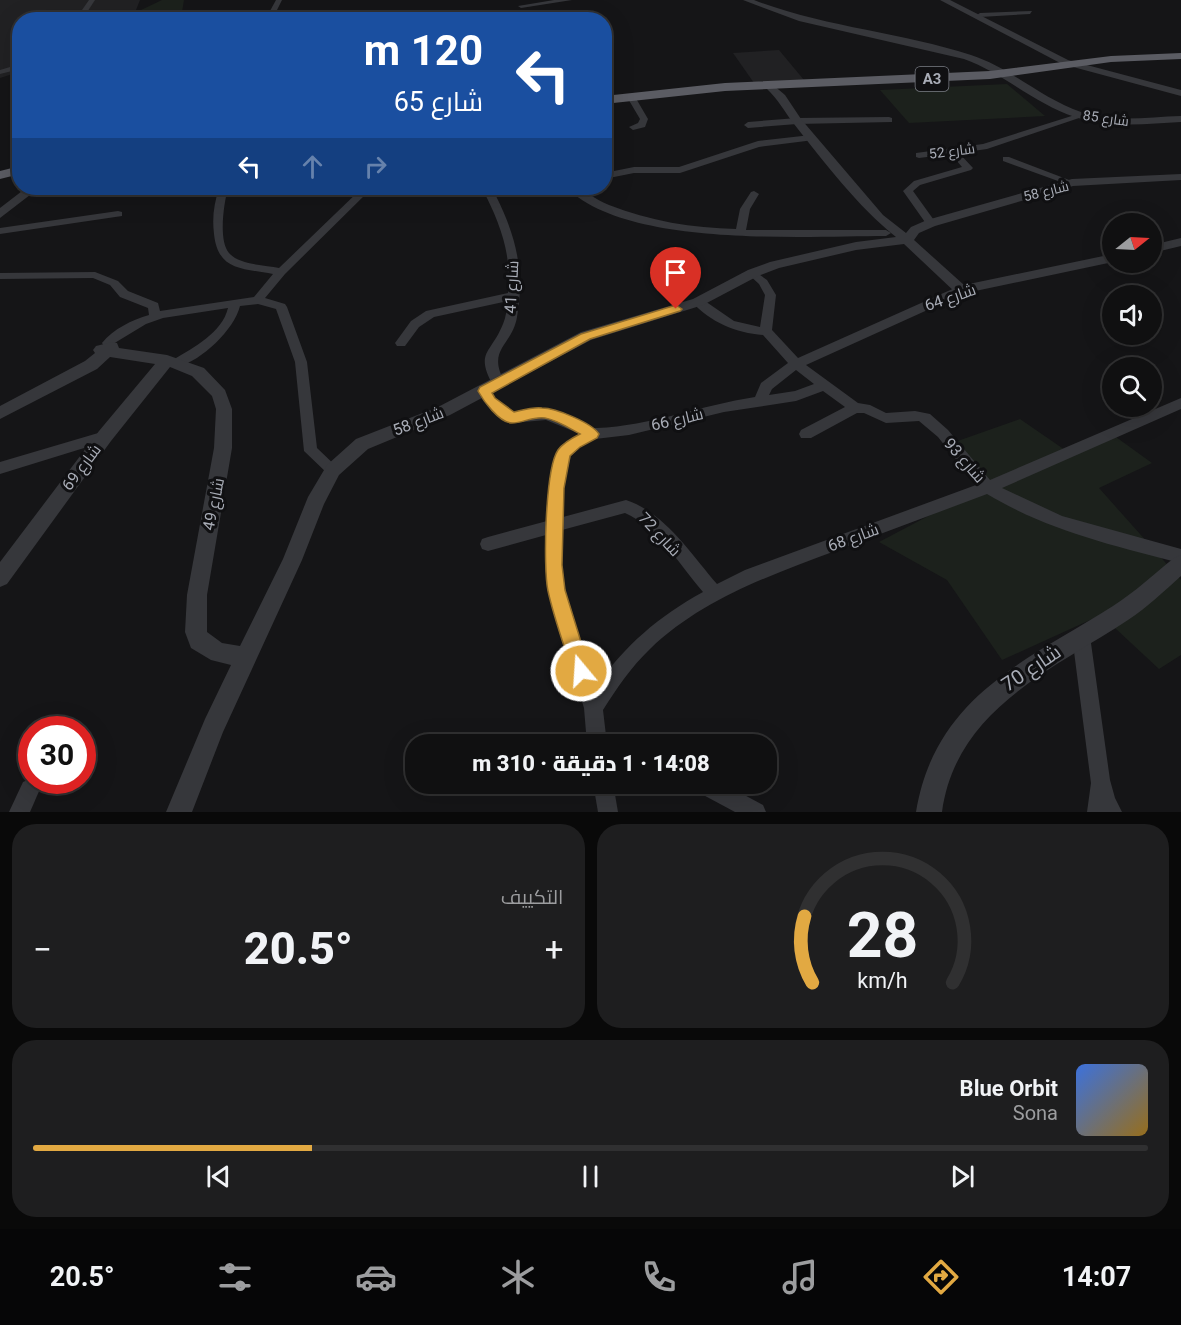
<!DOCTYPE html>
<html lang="ar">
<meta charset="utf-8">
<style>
:root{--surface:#101011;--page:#1e1e1f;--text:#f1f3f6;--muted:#9c9d9f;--line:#303031;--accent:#e2a942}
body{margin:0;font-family:Roboto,Cairo,sans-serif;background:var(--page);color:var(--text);direction:rtl;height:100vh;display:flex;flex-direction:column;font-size:22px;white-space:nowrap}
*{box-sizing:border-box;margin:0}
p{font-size:20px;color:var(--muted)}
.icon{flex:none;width:33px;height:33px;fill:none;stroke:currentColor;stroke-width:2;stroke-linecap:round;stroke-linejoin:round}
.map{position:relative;height:812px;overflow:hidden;direction:ltr}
.panel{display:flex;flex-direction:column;gap:12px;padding:12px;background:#090909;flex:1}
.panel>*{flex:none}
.guide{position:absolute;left:12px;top:12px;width:600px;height:183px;border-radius:24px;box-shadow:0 6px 24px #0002,0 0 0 2px var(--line);direction:rtl;background:#1a4fa0;color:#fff;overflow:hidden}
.needle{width:39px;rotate:72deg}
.tools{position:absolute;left:1102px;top:213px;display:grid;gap:12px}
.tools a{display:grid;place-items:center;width:60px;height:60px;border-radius:50%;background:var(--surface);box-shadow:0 6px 24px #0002,0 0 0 2px var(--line);font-size:30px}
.speed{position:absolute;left:18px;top:716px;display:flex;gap:12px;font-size:30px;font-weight:700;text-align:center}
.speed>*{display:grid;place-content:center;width:78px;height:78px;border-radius:50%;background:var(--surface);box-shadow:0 6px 24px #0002,0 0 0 2px var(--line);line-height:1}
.speed .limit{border:9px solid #d22;background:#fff;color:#111}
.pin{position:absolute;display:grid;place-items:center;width:51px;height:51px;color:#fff;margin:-62px -26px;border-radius:50% 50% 50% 0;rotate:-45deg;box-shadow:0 0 6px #0007}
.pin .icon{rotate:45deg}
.me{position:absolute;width:66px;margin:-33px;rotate:342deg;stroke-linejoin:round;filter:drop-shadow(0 0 4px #0008)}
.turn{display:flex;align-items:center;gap:21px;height:126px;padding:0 30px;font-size:27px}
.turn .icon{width:78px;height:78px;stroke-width:2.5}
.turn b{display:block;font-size:42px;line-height:51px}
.lanes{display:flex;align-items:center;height:57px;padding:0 30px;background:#0003;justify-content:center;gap:30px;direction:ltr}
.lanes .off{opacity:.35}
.big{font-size:45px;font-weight:800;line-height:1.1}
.panel .tile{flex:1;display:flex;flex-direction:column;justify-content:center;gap:9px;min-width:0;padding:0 21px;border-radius:24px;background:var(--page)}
.panel .dial{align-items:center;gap:0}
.dial svg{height:156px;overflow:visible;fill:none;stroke:var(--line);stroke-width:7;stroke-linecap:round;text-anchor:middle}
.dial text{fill:var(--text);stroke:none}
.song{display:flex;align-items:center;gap:18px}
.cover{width:72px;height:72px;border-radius:9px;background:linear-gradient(135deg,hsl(220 70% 55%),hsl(40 70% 35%))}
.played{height:6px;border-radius:3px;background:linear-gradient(90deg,var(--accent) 25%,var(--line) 25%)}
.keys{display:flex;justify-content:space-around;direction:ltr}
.heat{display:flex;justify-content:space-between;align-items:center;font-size:33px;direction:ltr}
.panel .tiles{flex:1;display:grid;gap:12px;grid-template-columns:1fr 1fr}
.tile:last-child{grid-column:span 2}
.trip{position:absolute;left:405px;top:734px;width:372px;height:60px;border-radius:24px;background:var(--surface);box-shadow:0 6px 24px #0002,0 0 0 2px var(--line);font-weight:800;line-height:60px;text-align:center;direction:rtl}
.menu{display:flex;height:96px;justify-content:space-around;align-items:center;background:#060607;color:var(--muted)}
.menu .icon{width:42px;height:42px}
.menu .selected{color:var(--accent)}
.menu b{font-size:27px;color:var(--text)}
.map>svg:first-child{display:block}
.built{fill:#212123}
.green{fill:#1c211c}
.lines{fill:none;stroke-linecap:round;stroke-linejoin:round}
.minor{fill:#36373b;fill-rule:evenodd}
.tertiary{fill:#36373b;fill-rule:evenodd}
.trunk{fill:#5b5c63;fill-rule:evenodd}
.route{fill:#e2a942;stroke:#936e2b;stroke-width:1.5}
.labels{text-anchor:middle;stroke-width:6;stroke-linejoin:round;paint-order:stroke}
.far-street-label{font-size:14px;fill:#a8acb6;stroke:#101012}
.shield{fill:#101012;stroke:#7a7d85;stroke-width:1.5}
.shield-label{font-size:15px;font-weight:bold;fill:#a8acb6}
.street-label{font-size:16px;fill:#a8acb6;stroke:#101012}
.near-street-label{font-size:20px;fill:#a8acb6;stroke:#101012}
</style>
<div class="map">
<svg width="1181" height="812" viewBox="0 0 1181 812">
<rect width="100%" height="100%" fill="#151517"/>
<g class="built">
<polygon points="0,0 140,0 134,15 122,19 20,20 19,72 0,78"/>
<polygon points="779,50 804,80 754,83 733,53"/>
</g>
<g class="green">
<polygon points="162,0 184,0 182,12 189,19 122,19"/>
<polygon points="1007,84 1045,116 909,123 880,90"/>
<polygon points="1020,419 1065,450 1116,437 1152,463 1099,488 1181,580 1181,655 1159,669 1101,615 1002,660 947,580 879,542 991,483 952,443"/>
</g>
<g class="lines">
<g class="minor">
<polygon points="89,0 95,0 82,20 75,20"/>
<polygon points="276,0 282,0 272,20 265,20"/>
<polygon points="554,0 572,0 521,8 518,6"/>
<polygon points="1032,11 1030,14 980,17 977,15 980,13"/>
<polygon points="20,64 20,69 0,74 0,70"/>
<polygon points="628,95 634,95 648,119 645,127 633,130 629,127 638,123 640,119 627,97"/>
<polygon points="1078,114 1085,116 987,149 959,153 973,168 971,170 920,185 913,191 936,223 935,225 927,225 903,191 914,181 962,167 951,154 919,158 916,157 916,153 983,144"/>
<polygon points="889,117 892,118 892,122 797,124 748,128 744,125 748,122 797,118"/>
<polygon points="811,135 815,138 814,140 759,147 680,173 634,173 604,179 604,173 634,167 679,167 758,141"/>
<polygon points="1003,157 1009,157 1077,183 1069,185 1003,161"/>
<polygon points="39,188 58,188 53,191 29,195 24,192"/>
<path d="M219,188H228C224,203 218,240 229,253C239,265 265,265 279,268L362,188H372L285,274L265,298L285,304L287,307L307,362L317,448L340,470L338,474L333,476L328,474L304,451L295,362L276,309L258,304L240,306C234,330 202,360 178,367L172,363L173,360C194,347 222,333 228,308L163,318L146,324L108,347L104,346L102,343C113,329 132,320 149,315L148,308L120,297L110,285L93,278L0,279V273L95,272L118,281L128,291L158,303L160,311L254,297L273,274C242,268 218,271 214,234C212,217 214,204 219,188Z"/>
<path d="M482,188H491L493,191L507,188H523L496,196C516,236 525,272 517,317C512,347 485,349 506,384L499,389L494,387C474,352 491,354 503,324C506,317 507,308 508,301L434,317L419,327L405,346H397L395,343L411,321L426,311L508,293C512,254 500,223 482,188Z"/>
<path d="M567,188C583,186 594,200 609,205C649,221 693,228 736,229L740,209L751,192L754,191L759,194L750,209L746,230H886L891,233L886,236C804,236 628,248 567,188Z"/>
<polygon points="118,211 122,212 122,216 0,234 0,228"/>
<path d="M753,270L767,280L776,295L772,330L798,358L957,287H965V293L806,365L858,403L870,405L886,413L915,411L930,414L948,430L990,480L1181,398V409L1002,488L1062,516L1181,549V563C1114,546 1047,530 987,494C937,513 887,531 838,550C771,575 702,599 650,649C631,667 617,688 603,710L607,744H587L584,708L548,590L545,565L546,535L488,551L482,549L480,544L482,539L488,537L547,521C548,488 547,451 580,434L546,420L511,423C496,418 485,405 477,391L479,388H489L495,399L513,412C533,409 549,408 567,416C576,420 587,429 597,428C650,426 702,405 755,397L761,383L788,363L763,335C736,333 710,322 692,302L698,298L702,299L734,321L760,327L765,295L759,284L747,273ZM796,370L814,384L795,391L769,395L772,389ZM823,391L845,407L801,430L799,434L801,438H811L857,413H864L886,423L919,421L938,437L976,485L745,570L717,584C691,554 665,513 626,500L563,517V487L571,456L580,447L595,439L629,435L724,412L796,401ZM625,513C658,528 680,565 703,592C659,616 624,646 596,687L564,590L561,565L562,530Z"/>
<polygon points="105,431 110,432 112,436 110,440 0,474 0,462"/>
<polygon points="1081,628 1087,630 1090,636 1110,780 1115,798 1122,812 1087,812 1091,783 1072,636 1075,630"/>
<polygon points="30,779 37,782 40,789 30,812 9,812 23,782"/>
<polygon points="593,783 613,783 618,812 598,812"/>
<polygon points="691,783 722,783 763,805 766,812 735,812 694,790"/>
</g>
<g class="tertiary">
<path d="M743,0H754C824,27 900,32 971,55C1011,68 1042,99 1081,112C1112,123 1148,117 1181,116V122C1146,124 1109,128 1075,117C1035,104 1003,73 964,59L799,21Z"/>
<polygon points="940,0 950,0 1068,60 1181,90 1181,96 1062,64"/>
<path d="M766,84H772L785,95L801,119L883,215L906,233L911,227L927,220L1072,179L1181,174V180L1073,186L935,226L919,233L914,240L964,285L1113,254V262L961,294L956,293L904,244L856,250L779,268L758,276L703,305L591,340L450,415L368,449L339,475L324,504L302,560L223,732L192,812H166L205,719L231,665L211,660L191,648L185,632L187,595L214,448L216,409L212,396L192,376L170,367L111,441L7,584L0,587V562L99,431L155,364L110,357L97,369L0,419V406L85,361L95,353L93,350L96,346L112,342L117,343L119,348L167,355L204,368L225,390L232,409V448L207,595V632L222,643L240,646L283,559L308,497L327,465L356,439L438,407L581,332L693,299L748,270L770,262L856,242L896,237C858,207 824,162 794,124C784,111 778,99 766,88Z"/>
<polygon points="26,188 39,188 0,218 0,208"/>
<polygon points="1181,238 1181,246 1152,253 1152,245"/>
<path d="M1181,555V576C1164,591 1148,607 1128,620C1052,670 956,709 942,812H916C935,696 1026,661 1113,606C1135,592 1154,574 1174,558Z"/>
</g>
<g class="trunk">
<polygon points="1181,53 1181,59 1111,62 990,79 725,91 604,104 604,96 725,83 990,71 1111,56"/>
<polygon points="20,166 20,174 0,179 0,171"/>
</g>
</g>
<path class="route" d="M676,305L682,309L680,311L590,339L492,393L495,398L514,412C523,410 532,407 542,408C556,408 592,423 599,434L597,438L580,447L570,456L564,488L562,565L565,590L590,671L587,677L581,680L574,677L572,671C564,645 554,618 548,591C543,568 545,469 558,450C563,443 572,438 580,434C569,428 557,420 545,418C533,416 523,423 512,423C499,423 483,400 478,391L480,387L581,334Z"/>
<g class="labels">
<g class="far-street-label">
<text transform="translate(1106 118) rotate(8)" y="5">شارع 85</text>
<text transform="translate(952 151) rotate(-7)" y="5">شارع 52</text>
<text transform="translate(1046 191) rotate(-14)" y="5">شارع 58</text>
</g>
<rect class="shield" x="915.5" y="67" width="33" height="24" rx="4.5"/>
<g class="shield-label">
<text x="932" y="84">A3</text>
</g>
<g class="street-label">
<text transform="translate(511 287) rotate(-87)" y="6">شارع 41</text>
<text transform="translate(950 297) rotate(-19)" y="6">شارع 64</text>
<text transform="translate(677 419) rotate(-13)" y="6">شارع 66</text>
<text transform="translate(418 421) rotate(-21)" y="6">شارع 58</text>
<text transform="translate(965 460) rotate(49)" y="6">شارع 93</text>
<text transform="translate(81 467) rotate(-53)" y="6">شارع 69</text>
<text transform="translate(213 504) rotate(-78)" y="6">شارع 49</text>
<text transform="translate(660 534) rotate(47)" y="6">شارع 72</text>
<text transform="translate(853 537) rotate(-20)" y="6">شارع 68</text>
</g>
<g class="near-street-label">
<text transform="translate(1031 668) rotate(-34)" y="7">شارع 70</text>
</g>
</g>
</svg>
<div class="tools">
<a><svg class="needle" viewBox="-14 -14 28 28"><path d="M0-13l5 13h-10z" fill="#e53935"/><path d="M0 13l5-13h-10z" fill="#9c9d9f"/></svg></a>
<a><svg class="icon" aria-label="sound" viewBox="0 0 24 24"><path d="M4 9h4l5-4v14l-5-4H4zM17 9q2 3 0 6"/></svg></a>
<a><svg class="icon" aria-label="search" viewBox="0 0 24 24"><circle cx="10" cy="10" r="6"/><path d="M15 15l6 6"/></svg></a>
</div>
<div class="speed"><div class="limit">30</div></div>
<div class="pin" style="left:676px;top:309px;background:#d93025"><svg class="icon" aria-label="arrive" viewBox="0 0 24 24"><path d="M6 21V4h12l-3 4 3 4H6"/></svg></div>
<svg class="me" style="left:581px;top:671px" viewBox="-20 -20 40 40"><circle r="17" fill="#e2a942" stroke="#fff" stroke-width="3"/><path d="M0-11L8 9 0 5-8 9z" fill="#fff"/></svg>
<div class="trip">14:08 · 1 دقيقة · 310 m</div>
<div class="guide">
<div class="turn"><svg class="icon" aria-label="left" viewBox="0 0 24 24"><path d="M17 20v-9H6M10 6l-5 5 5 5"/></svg><div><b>120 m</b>شارع 65</div></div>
<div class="lanes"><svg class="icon" aria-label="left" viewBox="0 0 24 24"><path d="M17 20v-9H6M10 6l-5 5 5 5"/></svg><svg class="icon off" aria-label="ahead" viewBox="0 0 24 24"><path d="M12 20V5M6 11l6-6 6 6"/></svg><svg class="icon off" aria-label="right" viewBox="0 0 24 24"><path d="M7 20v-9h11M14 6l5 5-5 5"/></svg></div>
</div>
</div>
<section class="panel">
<div class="tiles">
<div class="tile dial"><svg viewBox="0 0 100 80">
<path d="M14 69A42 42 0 1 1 86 69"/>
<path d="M14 69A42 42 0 0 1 10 35" stroke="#e2a942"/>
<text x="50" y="56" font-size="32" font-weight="700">28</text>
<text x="50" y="72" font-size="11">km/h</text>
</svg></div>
<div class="tile"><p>التكييف</p>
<div class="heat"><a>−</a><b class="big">20.5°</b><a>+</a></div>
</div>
<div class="tile">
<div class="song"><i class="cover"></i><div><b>Blue Orbit</b><p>Sona</p></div></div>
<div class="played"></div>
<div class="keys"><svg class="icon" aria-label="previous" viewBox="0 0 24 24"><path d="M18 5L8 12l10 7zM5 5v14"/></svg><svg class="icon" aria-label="pause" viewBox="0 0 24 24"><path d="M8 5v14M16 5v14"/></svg><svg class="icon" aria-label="next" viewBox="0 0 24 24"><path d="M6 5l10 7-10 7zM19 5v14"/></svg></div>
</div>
</div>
</section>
<nav class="menu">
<b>14:07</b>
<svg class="icon selected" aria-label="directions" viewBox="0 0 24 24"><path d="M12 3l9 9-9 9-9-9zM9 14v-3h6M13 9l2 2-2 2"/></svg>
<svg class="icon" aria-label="music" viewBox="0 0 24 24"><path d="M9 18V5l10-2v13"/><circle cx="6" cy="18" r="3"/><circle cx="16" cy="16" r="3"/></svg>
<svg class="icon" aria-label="phone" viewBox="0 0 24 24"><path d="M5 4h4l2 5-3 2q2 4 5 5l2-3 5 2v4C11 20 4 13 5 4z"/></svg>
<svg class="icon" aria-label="climate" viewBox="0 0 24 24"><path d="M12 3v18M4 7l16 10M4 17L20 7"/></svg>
<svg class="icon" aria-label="car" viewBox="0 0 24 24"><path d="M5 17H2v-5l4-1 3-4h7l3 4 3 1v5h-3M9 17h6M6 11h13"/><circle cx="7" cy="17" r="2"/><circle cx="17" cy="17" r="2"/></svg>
<svg class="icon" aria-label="filters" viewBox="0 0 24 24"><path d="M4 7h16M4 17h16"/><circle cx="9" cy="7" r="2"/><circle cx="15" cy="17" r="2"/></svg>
<b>20.5°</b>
</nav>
